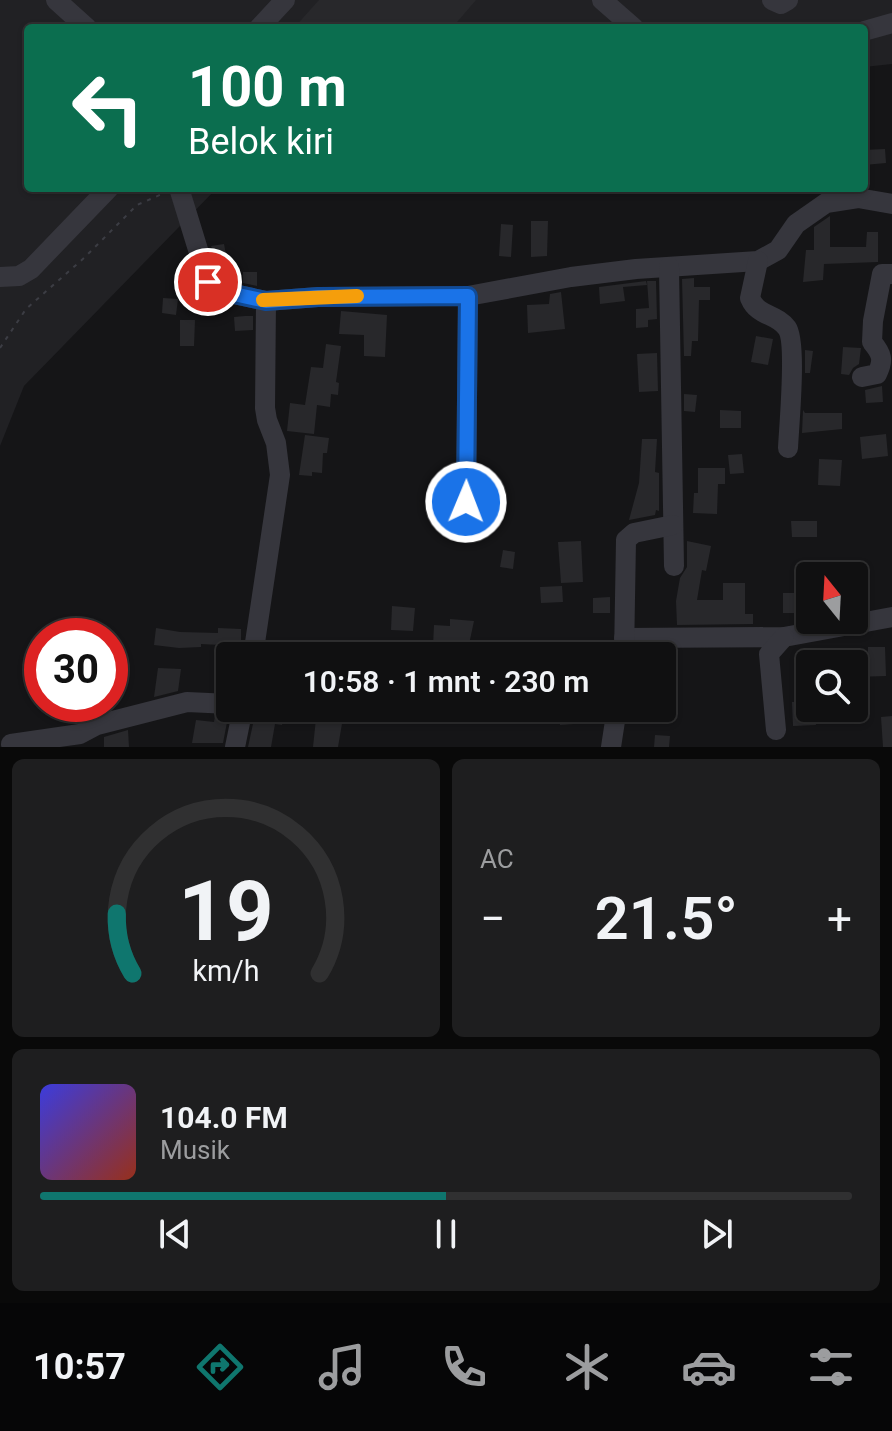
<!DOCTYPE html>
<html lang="id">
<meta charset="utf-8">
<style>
:root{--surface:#101011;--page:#1e1e1f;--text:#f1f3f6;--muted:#9c9d9f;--line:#303031;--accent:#0f766e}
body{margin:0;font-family:Roboto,sans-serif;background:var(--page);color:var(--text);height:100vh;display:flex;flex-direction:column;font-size:30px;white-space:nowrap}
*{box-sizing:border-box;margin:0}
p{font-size:26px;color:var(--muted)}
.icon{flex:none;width:44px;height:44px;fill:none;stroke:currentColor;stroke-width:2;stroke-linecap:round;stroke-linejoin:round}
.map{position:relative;height:747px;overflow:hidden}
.side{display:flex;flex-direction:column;gap:12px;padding:12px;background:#090909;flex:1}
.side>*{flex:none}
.banner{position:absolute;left:24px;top:24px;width:844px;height:168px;border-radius:8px;box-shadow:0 2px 6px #0004,0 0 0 2px var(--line);background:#0b6e4f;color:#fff;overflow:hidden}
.needle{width:52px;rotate:342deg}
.tools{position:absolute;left:796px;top:562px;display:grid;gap:16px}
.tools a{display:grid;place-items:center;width:72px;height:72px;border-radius:8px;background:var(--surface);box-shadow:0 2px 6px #0004,0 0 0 2px var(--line);font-size:40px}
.speed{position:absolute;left:24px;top:618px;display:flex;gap:16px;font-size:40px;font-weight:700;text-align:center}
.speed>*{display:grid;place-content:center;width:104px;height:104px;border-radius:50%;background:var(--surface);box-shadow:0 2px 6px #0004,0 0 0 2px var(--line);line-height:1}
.speed .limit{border:12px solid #d22;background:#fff;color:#111}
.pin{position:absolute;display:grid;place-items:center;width:68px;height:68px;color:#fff;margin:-34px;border:4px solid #fff;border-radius:50%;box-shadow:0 2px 8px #0007}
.me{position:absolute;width:88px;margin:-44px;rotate:1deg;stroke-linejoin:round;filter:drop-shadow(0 0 6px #0008)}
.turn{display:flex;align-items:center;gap:28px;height:168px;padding:0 32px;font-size:36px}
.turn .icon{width:104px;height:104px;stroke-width:2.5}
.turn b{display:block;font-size:56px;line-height:68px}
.big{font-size:60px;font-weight:600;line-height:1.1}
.side .tile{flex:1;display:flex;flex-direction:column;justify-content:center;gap:12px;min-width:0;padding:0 28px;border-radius:12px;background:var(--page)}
.side .dial{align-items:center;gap:0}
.dial svg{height:208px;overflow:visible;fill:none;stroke:var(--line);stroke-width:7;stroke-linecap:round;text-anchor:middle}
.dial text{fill:var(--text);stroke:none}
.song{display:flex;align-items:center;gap:24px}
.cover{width:96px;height:96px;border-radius:12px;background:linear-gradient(135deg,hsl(240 70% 55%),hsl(10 70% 35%))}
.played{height:8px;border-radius:4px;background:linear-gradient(90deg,var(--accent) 50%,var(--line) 50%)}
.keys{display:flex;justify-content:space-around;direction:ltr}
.heat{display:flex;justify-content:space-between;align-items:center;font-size:44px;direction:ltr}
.side .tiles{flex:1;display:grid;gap:12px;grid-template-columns:1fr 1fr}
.tile:last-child{grid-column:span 2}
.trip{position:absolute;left:216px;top:642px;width:460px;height:80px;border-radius:8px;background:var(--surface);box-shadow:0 2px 6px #0004,0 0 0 2px var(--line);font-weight:600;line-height:80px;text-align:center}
.tab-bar{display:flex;height:128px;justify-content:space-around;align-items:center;background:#060607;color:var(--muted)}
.tab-bar .icon{width:56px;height:56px}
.tab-bar .selected{color:var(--accent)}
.tab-bar b{font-size:36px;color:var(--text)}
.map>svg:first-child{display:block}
.built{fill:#212124}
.building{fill:#28282b}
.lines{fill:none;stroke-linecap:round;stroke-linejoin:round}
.path{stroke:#3c3d44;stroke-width:2;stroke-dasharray:4 6;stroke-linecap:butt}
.minor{stroke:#36363d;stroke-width:20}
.route-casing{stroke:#114b97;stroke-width:20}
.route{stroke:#1a73e8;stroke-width:14}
.slow{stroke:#f59e0b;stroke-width:14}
</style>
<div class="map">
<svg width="892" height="747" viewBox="0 0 892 747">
<rect width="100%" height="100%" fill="#151517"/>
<polygon class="built" points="0,0 892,0 892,64 864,67 864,28 28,28 28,188 217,188 24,386 0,446"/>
<g class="building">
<polygon points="319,0 476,0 452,28 294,28"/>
<polygon points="885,149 886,163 864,165 864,150"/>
<polygon points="830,216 830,247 866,247 867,232 878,232 878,262 824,264 823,280 803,282 806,250 814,250 814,227"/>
<polygon points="531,221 548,221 547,256 531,257"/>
<polygon points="501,224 513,225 511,257 499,256"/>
<polygon points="224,244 230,275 222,276 211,246"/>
<polygon points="243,272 257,272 257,286 243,283"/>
<polygon points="694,278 694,287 710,287 710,300 699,300 698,341 692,341 691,356 684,356 682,279"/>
<polygon points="646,281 647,285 623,287 625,301 600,304 599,287"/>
<polygon points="647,281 656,281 657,319 648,320 648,327 636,328 636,309 649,308"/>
<polygon points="561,292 565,329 528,333 527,305 549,304 550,294"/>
<polygon points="163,298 178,299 176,315 162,313"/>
<polygon points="341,311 387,315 385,357 364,356 364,335 339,334"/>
<polygon points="245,316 253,316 253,330 235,331 234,317"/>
<polygon points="180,320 195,320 194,346 180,346"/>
<polygon points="756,336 773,339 768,365 751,362"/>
<polygon points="326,344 341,346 336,382 339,383 338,395 331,394 330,407 317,405 314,434 287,431 290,403 305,405 311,367 323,368"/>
<polygon points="843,347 861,348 859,364 853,368 849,375 841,374"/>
<polygon points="805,350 813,351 810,373 805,373"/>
<polygon points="657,353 658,391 639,392 637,354"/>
<polygon points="882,386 883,402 866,403 865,390"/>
<polygon points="684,394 697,395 695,412 684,411"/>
<polygon points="720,410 741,411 741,428 720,428"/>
<polygon points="803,410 805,413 842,413 842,429 802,433"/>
<polygon points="886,434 888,456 862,459 860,437"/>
<polygon points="305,435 329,438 327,453 323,453 322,473 312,472 312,476 299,475"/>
<polygon points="642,439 657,439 655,472 659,473 659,511 656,510 655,515 629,520 639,483"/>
<polygon points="742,454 744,473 730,474 728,455"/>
<polygon points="819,459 842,460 840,486 818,485"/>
<polygon points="698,468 725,468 725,484 718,484 717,514 693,513 694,493 698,493"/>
<polygon points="791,521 817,521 817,537 792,537"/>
<polygon points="581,541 583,582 561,583 558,542"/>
<polygon points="687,541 711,546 706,571 702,570 697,600 723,600 723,583 745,583 745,614 753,614 753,624 677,625 676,601 680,578 687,567"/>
<polygon points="503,550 515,552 513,569 500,567"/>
<polygon points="562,586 563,602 541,603 540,587"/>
<rect x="783" y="593" width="27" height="20"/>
<polygon points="610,597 610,613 593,613 593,598"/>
<polygon points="392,606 415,608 413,631 391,630"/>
<polygon points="450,619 474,621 468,649 433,646 434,625 450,626"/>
<polygon points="156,628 180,632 218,633 218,628 241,629 241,646 201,644 201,647 179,648 154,645"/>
<polygon points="868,647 885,647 886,676 854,677 854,658 868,657"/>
<rect x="638" y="651" width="36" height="5"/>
<polygon points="816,653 817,664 810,664 810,708 815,708 816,725 793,726 792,702 800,702 796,654"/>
<polygon points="158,668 181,669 178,691 154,697"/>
<polygon points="560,708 602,710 602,722 560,725"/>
<polygon points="317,709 344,712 338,747 313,747"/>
<polygon points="256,710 284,714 282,725 275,724 271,747 248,747"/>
<polygon points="215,716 228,717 223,743 192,743 196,720 214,722"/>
<polygon points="892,716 892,747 883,747 881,717"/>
<polygon points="128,730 129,747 104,747 104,737"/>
<polygon points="655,735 670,736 669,747 654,747"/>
</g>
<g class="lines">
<polyline class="path" points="0,348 26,309 84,258 137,205 162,194"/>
<g class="minor">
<polyline points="56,0 87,28"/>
<polyline points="602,0 634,28"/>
<polyline points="772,0 781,4 788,0"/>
<polyline points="259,28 285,0"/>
<polyline points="864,31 892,23"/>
<polyline points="179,188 208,282 220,291 266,301 318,297 468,296 571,277 636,269 758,261 778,250 796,224 826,203 858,198 892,204"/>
<path d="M758,261L750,298C758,317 776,313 787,328C797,342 789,426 788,448"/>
<polyline points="669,267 674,566"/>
<polyline points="0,277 19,276 31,269 109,188"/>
<path d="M862,377L877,374C884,360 882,354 872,342L873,321L882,274H892"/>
<polyline points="466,502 468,296"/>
<polyline points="624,638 784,637 892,617"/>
<polyline points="253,656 280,475 276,443 267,420 265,408 266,301"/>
<polyline points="624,656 626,540 634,533 673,525"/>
<polyline points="776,730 769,654 784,637"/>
<polyline points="11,744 80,734 97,725 187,702 230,704"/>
<polyline points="235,747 243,708"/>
<polyline points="611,747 617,708"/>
</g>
</g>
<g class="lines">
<defs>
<polyline id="route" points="208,282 220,291 266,301 318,297 468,296 466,502"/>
</defs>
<use href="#route" class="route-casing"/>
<use href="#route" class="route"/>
<polyline class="slow" points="263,300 357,296"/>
</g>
</svg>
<div class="tools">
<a><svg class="needle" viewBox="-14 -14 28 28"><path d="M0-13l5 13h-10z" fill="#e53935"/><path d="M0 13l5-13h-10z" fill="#9c9d9f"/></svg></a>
<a><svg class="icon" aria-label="search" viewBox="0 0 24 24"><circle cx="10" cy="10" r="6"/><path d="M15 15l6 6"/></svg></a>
</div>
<div class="speed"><div class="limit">30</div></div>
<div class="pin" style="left:208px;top:282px;background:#d93025"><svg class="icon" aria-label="arrive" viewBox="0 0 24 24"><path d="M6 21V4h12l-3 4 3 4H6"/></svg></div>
<svg class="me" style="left:466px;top:502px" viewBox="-20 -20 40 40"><circle r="17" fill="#1a73e8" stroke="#fff" stroke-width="3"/><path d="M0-11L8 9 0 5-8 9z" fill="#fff"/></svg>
<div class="trip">10:58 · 1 mnt · 230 m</div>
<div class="banner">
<div class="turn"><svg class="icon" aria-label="left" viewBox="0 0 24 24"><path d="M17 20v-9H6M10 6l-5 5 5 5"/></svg><div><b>100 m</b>Belok kiri</div></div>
</div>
</div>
<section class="side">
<div class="tiles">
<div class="tile dial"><svg viewBox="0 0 100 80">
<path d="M14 69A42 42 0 1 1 86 69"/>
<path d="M14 69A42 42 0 0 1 8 46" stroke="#0f766e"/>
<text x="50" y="56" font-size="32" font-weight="700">19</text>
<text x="50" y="72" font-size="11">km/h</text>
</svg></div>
<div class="tile"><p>AC</p>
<div class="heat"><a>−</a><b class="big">21.5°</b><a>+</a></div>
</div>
<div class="tile">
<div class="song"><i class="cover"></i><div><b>104.0 FM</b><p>Musik</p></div></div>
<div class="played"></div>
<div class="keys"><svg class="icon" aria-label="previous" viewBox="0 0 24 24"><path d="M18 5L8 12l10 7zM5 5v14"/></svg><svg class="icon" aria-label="pause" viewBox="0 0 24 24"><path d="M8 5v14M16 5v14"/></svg><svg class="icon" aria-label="next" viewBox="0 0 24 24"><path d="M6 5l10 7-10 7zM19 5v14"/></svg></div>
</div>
</div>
</section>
<nav class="tab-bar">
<b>10:57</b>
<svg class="icon selected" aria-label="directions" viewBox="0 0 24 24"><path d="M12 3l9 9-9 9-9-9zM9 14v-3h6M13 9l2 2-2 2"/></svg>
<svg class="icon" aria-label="music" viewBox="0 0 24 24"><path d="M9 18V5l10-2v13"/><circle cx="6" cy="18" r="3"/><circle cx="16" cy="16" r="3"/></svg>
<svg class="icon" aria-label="phone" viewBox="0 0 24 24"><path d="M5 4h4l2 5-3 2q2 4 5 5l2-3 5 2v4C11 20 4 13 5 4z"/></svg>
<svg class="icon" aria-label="climate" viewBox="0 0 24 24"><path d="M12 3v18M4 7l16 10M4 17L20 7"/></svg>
<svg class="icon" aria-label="car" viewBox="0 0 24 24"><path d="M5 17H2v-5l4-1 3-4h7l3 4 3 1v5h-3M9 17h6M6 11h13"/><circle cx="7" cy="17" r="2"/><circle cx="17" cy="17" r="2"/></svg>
<svg class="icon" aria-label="filters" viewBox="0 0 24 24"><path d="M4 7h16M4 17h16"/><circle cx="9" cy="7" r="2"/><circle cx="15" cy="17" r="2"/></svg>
</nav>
